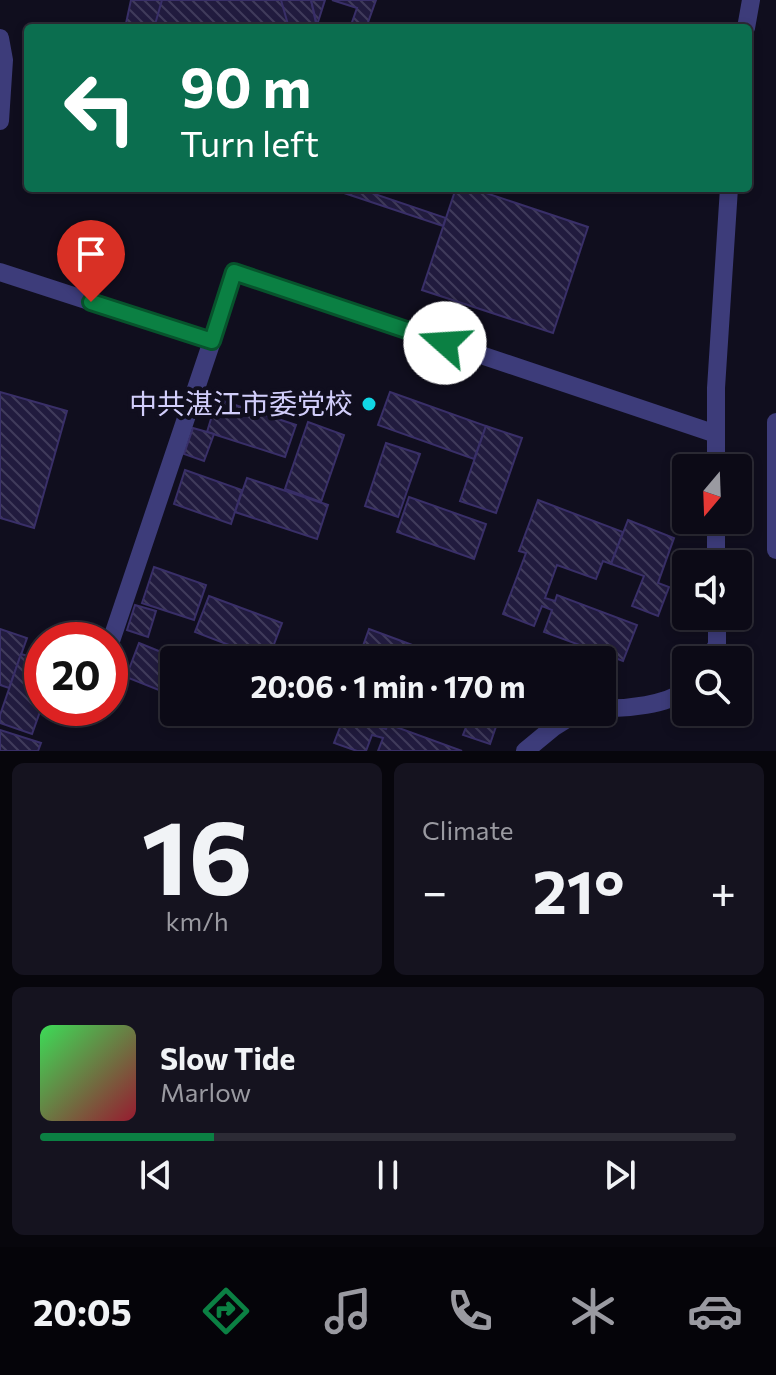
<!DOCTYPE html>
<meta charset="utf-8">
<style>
:root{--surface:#0c0a16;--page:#15131f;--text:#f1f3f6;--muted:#9a9aa1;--line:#2c2b35;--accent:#0b8043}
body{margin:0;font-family:Commissioner,"Noto Sans SC",sans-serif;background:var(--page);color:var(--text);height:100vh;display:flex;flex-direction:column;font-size:30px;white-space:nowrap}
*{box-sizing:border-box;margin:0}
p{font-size:26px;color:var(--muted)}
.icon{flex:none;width:44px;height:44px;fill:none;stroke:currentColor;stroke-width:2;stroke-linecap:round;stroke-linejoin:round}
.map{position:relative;height:751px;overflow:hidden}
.side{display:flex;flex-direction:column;gap:12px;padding:12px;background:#07060c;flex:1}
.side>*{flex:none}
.hud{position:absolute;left:24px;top:24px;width:728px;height:168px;border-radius:8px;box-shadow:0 4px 12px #0003,0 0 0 2px var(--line);background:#0b6e4f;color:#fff;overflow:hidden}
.needle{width:52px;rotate:199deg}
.buttons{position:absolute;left:672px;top:454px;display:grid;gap:16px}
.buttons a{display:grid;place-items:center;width:80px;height:80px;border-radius:8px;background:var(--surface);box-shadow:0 4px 12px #0003,0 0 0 2px var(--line);font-size:40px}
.speed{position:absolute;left:24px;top:622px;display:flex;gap:16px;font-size:40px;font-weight:700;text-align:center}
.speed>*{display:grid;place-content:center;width:104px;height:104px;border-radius:50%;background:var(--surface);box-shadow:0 4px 12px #0003,0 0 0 2px var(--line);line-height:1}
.speed .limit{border:12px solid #d22;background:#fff;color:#111}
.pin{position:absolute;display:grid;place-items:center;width:68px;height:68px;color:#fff;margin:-82px -34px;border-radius:50% 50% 50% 0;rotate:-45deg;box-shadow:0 0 8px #0007}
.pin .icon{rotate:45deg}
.me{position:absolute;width:88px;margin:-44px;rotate:289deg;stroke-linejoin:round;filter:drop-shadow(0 0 6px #0008)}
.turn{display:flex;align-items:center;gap:28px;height:168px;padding:0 24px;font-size:36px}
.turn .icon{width:104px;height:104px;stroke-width:2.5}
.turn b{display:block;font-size:56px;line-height:68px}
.big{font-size:60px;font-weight:700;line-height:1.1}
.side .widget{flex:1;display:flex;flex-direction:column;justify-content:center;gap:12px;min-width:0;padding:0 28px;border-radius:12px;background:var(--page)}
.side .dial{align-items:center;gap:0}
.dial b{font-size:104px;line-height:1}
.song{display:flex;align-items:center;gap:24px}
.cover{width:96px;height:96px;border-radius:12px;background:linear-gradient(135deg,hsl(130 70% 55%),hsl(350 70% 35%))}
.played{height:8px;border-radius:4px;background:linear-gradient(90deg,var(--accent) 25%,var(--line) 25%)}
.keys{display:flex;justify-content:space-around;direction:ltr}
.heat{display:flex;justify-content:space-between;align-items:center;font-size:44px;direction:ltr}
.side .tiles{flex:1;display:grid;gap:12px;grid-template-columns:1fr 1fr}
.widget:last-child{grid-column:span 2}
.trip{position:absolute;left:160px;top:646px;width:456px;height:80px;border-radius:8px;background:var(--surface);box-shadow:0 4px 12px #0003,0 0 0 2px var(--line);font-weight:700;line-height:80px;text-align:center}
.menu{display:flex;height:128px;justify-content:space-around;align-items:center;background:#050409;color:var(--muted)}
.menu .icon{width:56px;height:56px}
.menu .current{color:var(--accent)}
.menu b{font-size:36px;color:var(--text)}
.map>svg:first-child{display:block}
.building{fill:url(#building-back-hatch);stroke:#392f68;stroke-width:2}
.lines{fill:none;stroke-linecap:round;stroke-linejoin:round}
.minor{stroke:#3d3c7a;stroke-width:18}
.route-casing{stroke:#07532c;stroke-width:20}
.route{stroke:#0b8043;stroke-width:14}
.poi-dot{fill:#11d6e5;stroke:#100e1e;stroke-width:3}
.labels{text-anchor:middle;stroke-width:8;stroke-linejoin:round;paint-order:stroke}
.poi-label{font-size:28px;fill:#d2cefb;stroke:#100e1e;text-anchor:end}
</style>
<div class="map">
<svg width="776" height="751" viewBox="0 0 776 751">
<defs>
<pattern id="building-back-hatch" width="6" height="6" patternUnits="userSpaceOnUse" patternTransform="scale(2)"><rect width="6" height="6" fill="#211b3e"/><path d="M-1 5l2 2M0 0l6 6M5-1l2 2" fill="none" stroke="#403b5b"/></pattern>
</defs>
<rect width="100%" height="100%" fill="#100e1e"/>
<g class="building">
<polygon points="131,0 311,0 317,28 125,28"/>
<polygon points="162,0 281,0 289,28 154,28"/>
<polygon points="311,0 325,0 317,25"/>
<polygon points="332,0 376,0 366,28 350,28 357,8"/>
<polygon points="329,188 357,188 446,218 443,226"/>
<polygon points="456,188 471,188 588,227 553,333 422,290"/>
<polygon points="0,392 67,411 34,528 0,518"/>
<polygon points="390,392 486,426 474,459 378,425"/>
<polygon points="217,399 296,425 285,457 207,432"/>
<polygon points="308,422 344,435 321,502 285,489"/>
<polygon points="486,426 522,438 496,513 460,501"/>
<polygon points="193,428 214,434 204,461 184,454"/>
<polygon points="386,443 420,454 398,517 365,506"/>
<polygon points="185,470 242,490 231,524 174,504"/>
<polygon points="247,478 328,505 317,539 235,512"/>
<polygon points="409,497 486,524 474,559 397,532"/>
<polygon points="538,500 623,532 611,564 603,561 596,579 557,565 545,598 555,601 557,595 637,625 623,661 544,632 552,610 542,606 534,626 503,614 526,553 519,551"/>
<polygon points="628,520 674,538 658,583 669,587 658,616 632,606 644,576 611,564"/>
<polygon points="154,567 206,585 194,620 142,603"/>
<polygon points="209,596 282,623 268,660 195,632"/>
<polygon points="135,605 156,611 148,637 127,630"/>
<polygon points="0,629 27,638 9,688 0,685"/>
<polygon points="369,629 453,660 358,660"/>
<polygon points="139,643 181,660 174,660 174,696 126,677"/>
<polygon points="233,648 268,660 229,660"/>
<polygon points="459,648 490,660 454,660"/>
<polygon points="21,654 42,660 42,706 32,734 0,723 0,715"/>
<polygon points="346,712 381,712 376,726 386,729 388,724 462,751 378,751 383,738 372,735 366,751 357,751 334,743"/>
<polygon points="472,712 491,712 500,715 490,744 463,735"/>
<polygon points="0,730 41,743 38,751 0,751"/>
</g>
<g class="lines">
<g class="minor">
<polyline points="746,28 751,0"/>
<polyline points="0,38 4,60 0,121"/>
<polyline points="0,272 212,341 234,272 716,434"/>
<polyline points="776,422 776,550"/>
<polyline points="716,468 716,388 729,188"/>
<polyline points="716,520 716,564"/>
<polyline points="110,644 212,341"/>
<polyline points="708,660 717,645 717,616"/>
<path d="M602,708C627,709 666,705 686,690"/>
<polyline points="525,751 554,727 578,712"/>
</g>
</g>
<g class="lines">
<defs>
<polyline id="route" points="91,302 212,341 234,272 445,343"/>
</defs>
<use href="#route" class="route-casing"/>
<use href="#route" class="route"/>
</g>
<circle class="poi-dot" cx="369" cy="404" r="8"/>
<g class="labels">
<g class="poi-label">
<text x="353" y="414">中共湛江市委党校</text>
</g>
</g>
</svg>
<div class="buttons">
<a><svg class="needle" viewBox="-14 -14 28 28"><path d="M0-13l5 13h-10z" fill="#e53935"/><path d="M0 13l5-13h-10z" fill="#9a9aa1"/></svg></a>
<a><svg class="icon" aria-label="sound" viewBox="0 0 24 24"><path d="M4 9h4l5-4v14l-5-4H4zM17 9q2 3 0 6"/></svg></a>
<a><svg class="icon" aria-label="search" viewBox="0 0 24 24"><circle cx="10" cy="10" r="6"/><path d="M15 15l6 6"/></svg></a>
</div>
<div class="speed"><div class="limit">20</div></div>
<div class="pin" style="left:91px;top:302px;background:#d93025"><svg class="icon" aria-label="arrive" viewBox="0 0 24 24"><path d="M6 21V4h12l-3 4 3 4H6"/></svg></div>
<svg class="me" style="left:445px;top:343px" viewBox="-20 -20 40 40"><circle r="19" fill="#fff"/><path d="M0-13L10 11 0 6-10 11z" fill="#0b8043"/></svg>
<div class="trip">20:06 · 1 min · 170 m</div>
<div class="hud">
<div class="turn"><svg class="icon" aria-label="left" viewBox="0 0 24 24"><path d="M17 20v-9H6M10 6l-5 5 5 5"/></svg><div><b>90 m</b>Turn left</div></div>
</div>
</div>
<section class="side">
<div class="tiles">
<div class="widget dial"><b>16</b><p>km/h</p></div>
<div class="widget"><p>Climate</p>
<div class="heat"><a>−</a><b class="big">21°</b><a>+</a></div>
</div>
<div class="widget">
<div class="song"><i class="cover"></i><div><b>Slow Tide</b><p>Marlow</p></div></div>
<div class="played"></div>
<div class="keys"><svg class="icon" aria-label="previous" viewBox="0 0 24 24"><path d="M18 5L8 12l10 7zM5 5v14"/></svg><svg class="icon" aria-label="pause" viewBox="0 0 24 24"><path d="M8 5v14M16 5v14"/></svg><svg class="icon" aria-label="next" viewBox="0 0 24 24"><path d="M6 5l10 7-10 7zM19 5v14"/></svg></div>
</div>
</div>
</section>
<nav class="menu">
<b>20:05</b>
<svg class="icon current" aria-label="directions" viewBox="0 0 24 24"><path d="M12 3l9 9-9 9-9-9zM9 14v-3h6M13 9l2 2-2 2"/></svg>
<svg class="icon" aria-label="music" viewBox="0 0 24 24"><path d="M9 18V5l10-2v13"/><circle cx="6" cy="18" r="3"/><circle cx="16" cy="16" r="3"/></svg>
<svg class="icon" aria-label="phone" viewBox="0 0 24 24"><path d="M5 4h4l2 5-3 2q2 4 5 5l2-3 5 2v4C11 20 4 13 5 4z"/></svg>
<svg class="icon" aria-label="climate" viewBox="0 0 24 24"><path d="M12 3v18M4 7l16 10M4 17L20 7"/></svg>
<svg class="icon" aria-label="car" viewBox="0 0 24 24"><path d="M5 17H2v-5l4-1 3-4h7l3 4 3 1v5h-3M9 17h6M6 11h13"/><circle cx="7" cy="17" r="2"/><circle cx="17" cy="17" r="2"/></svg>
</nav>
